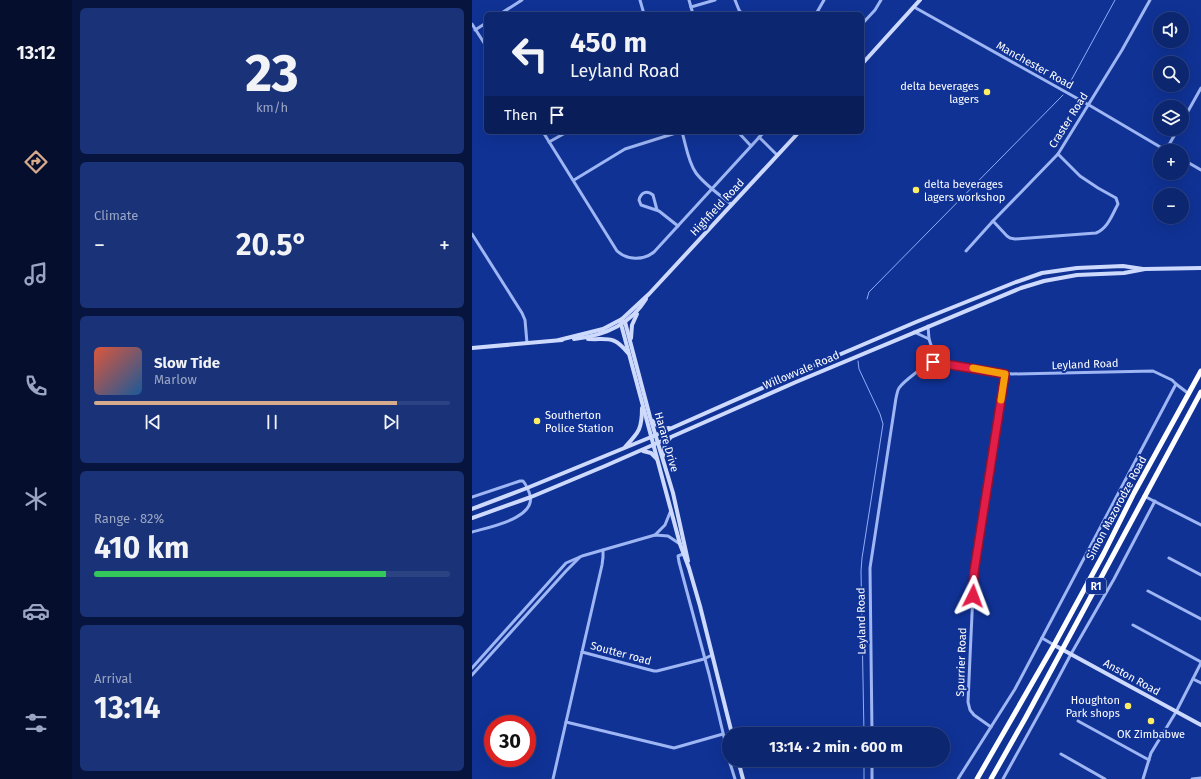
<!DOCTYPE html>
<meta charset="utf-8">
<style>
:root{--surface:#0c2670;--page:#1a3278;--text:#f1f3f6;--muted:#9aa5c3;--line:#2c4383;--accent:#d6ab8b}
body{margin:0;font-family:"Fira Sans",sans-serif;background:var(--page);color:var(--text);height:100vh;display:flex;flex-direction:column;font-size:15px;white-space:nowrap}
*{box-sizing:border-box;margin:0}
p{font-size:13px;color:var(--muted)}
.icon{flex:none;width:22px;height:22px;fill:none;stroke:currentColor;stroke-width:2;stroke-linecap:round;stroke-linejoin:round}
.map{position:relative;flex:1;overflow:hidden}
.panel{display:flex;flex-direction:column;gap:8px;padding:8px;background:#07153e;width:400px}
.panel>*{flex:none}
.banner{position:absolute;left:12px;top:12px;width:380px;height:122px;border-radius:6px;box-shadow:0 4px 16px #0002,0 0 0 1px var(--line);background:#0c2670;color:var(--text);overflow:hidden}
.tools{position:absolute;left:681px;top:12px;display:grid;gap:8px}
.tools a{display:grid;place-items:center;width:36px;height:36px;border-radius:50%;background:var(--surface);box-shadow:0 4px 16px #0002,0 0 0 1px var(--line);font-size:20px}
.speed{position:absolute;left:12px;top:715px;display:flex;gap:8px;font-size:20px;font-weight:700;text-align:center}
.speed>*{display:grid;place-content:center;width:52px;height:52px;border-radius:50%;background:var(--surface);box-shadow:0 4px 16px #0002,0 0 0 1px var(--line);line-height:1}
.speed .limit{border:6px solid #d22;background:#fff;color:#111}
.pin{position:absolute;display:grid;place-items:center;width:34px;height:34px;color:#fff;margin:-17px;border-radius:8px;box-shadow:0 2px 6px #0006}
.me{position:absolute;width:44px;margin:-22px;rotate:3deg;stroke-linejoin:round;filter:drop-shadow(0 0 3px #0008)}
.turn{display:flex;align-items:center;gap:14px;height:84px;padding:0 20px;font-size:18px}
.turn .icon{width:52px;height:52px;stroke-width:2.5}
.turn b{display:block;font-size:28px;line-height:34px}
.then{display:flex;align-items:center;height:38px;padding:0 20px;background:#0003;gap:8px;font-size:15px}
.big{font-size:30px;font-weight:700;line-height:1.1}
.panel .card{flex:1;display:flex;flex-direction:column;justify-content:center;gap:6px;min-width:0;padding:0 14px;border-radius:6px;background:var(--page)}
.panel .dial{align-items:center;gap:0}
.dial b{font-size:52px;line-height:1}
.song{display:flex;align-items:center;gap:12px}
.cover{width:48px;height:48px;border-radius:6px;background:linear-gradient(135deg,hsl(10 70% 55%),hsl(210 70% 35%))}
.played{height:4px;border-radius:2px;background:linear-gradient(90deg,var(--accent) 85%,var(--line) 85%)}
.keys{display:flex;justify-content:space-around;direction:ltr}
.heat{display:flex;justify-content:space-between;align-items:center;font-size:22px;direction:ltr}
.charge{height:6px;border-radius:3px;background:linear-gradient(90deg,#34c759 82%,var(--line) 0)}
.trip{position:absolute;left:250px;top:727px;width:228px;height:40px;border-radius:20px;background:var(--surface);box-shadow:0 4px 16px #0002,0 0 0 1px var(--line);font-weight:700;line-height:40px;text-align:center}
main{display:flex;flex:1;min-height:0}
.menu{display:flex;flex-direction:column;width:72px;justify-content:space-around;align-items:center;background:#050f2d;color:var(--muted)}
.menu .icon{width:28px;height:28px}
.menu .selected{color:var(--accent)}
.menu b{font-size:18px;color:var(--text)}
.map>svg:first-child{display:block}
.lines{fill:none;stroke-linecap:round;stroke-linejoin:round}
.stream{stroke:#90adf7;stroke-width:1}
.street{stroke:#9eb6f4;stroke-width:3}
.secondary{stroke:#cedafd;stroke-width:4}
.highway{stroke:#fff;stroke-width:5}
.route-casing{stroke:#92132f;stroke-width:10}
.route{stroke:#e11d48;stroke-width:7}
.slow{stroke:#f59e0b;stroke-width:7}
.poi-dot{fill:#ffee61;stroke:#103295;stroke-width:1.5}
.labels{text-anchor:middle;stroke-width:4;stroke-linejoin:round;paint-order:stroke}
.shield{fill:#103295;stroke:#b7c2df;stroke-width:1}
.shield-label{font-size:10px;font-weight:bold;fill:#fff}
.street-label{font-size:11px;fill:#fff;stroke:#103295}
.poi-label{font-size:11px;fill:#fff;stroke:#103295;text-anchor:end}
</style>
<main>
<nav class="menu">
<b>13:12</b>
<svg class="icon selected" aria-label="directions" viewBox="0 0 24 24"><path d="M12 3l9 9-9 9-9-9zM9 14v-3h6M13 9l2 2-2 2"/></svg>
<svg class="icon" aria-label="music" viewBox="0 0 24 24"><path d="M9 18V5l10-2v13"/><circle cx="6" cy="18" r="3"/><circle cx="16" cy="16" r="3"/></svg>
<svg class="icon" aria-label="phone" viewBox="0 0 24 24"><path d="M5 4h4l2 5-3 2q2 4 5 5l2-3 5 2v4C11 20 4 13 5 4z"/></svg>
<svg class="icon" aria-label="climate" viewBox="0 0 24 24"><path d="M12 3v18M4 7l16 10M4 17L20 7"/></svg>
<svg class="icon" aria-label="car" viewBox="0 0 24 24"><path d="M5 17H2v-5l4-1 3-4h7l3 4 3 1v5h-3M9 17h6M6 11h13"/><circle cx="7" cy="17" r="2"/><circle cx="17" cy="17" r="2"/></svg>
<svg class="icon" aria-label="filters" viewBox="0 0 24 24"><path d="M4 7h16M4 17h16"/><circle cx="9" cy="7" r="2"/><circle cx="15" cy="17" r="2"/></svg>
</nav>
<section class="panel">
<div class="card dial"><b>23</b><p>km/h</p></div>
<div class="card"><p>Climate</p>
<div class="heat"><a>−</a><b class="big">20.5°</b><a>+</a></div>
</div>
<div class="card">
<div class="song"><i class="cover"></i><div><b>Slow Tide</b><p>Marlow</p></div></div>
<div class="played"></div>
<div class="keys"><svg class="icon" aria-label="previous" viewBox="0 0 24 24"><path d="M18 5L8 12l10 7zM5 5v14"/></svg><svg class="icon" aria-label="pause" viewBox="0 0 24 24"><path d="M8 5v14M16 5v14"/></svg><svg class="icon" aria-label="next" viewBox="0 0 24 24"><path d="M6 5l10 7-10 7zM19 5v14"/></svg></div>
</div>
<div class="card"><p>Range · 82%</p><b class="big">410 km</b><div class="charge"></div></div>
<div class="card"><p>Arrival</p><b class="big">13:14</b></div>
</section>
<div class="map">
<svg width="729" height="779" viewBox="0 0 729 779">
<rect width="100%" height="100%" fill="#103295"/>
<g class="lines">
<g class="stream">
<polyline points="595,88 643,0"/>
<polyline points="395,299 397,292 591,95"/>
<polyline points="386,361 387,369 408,414 411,424 390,558 389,571 392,734"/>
<polyline points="392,760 392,779"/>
</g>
<g class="street">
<polyline points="168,0 172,14"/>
<polyline points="217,0 221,14"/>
<polyline points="263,0 267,10 270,14"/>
<polyline points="219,7 243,0"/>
<polyline points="442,7 617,105 695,151"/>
<polyline points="28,14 50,0"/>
<polyline points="344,14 352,0"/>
<polyline points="0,24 14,46"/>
<polyline points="390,24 403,10 409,0"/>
<polyline points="3,30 14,23"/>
<polyline points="710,122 729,88"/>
<path d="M71,132L145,251C155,260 171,261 182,252L292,132"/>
<path d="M210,132C214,145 216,162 224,173C233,185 248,195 259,204"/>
<polyline points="266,132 279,146"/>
<polyline points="287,137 305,155"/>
<polyline points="77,142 95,132"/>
<polyline points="694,150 706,129"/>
<polyline points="710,159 729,170"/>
<polyline points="102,180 153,149 207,132"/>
<path d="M185,210L181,195C175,190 169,192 167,200L169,205L187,211L206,226"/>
<path d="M521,221L535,236L538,238L543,239L624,233C636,228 640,215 646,204L644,198L626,188L608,176L586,154"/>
<polyline points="0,234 50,313 53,320 55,343"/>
<polyline points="494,251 521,221 586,154 650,50 678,0"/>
<polyline points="456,326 457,339"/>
<polyline points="442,332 457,339 460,348 459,362"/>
<polyline points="704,384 717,394"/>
<polyline points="672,496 729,525"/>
<path d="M0,497L48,481H51C54,484 55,488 57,492C68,518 17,527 0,532"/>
<polyline points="183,535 193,525 199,510"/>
<polyline points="211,554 206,556 207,562 237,674 257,758"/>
<polyline points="697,558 729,575"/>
<polyline points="676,591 729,619"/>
<polyline points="661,625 729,662"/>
<polyline points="570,638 582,645"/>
<polyline points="110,652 130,565 131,557 131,550"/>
<polyline points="0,668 94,563 110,556 183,535 196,536 208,544"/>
<polyline points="0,675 94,571 108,557"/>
<polyline points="721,679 729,683"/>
<polyline points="606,721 677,760"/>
<polyline points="94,722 202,748 251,734"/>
<polyline points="519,727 502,715 498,710 496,702 498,657 502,572 533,374"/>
<path d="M400,734L398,568L424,398C425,395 425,391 427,388C431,382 454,364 461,362L540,374L681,371L700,380L704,384L543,689L486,779"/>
<polyline points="589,754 633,779"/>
<polyline points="257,760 263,779"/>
<polyline points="400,760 400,779"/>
<polyline points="81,779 110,652 182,671 185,671 232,659 240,655"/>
<polyline points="531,779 573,703 599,654 642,579 683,501"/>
<polyline points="671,779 679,753 704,712 729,663"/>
<polyline points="720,779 729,778"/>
</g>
<g class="secondary">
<polyline points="390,64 448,0"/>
<polyline points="150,319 149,324 208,544 217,568 228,606 260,734"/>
<polyline points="153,322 178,417 201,493 216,561"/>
<polyline points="159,338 160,325 165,314"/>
<path d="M102,339C131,336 158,325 174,299"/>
<path d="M116,339C137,340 141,335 156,353"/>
<polyline points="87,340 131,329 150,319 177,294 327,132"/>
<polyline points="0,348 90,340"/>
<path d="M181,421C185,427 190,429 197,428"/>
<path d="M153,447C167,432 170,429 170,408"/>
<polyline points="171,451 179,453 185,459"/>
<polyline points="191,456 193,445 198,438"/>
<polyline points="0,509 55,488 184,435 322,374 444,322 544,282 570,273 605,268 651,266 671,269"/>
<polyline points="0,518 59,497 133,466 324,382 549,288 572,281 605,275 652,273 673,269 729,268"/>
<polyline points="582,645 729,725"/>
<polyline points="266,760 271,779"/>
</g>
<g class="highway">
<polyline points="505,779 582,645 632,553 662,493 729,371"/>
<polyline points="519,779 554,717 729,392"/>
</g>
</g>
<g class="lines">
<defs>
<polyline id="route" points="461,362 533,374 502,572 501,596"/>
</defs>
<use href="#route" class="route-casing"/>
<use href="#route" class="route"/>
<polyline class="slow" points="501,368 533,374 529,400"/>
</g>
<g class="poi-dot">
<circle cx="515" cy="92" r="4"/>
<circle cx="444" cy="190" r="4"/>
<circle cx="65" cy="421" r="4"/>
<circle cx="656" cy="706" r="4"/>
<circle cx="679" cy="721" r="4"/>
</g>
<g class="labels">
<rect class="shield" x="614" y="578" width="20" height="16" rx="3"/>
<g class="shield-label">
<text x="624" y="590">R1</text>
</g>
<g class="street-label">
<text transform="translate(563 65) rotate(29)" y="4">Manchester Road</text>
<text transform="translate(596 120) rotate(-58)" y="4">Craster Road</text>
<text transform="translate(245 207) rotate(-47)" y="4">Highfield Road</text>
<text transform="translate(613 364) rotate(-2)" y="4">Leyland Road</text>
<text transform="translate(329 370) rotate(-23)" y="4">Willowvale Road</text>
<text transform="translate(195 442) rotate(74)" y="4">Harare Drive</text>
<text transform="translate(644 508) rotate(-62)" y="4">Simon Mazorodze Road</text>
<text transform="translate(389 621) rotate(-91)" y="4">Leyland Road</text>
<text transform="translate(149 653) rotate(15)" y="4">Soutter road</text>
<text transform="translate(489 662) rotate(-88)" y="4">Spurrier Road</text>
<text transform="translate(660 677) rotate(29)" y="4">Anston Road</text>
</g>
<g class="poi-label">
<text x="507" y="90">delta beverages<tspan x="507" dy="13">lagers</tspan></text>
<text x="452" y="188" text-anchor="start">delta beverages<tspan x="452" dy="13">lagers workshop</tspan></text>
<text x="73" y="419" text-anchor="start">Southerton<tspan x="73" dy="13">Police Station</tspan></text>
<text x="648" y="704">Houghton<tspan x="648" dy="13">Park shops</tspan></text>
<text x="679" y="738" text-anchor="middle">OK Zimbabwe</text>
</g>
</g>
</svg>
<div class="tools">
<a><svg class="icon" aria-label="sound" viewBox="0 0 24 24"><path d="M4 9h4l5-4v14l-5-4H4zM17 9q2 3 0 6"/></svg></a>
<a><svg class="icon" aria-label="search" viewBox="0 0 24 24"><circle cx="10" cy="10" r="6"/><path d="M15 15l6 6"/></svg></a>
<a><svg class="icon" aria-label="layers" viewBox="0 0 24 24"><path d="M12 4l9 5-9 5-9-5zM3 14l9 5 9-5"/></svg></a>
<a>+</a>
<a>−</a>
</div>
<div class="speed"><div class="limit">30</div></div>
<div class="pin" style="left:461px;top:362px;background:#d93025"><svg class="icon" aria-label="arrive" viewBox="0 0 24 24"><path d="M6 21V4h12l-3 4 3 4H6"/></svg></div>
<svg class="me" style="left:501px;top:596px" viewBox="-20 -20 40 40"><path d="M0-17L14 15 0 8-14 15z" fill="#e11d48" stroke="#fff" stroke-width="4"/></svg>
<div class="trip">13:14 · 2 min · 600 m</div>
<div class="banner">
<div class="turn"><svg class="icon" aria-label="left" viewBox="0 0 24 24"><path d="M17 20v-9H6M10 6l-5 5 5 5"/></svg><div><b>450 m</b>Leyland Road</div></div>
<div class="then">Then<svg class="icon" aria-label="arrive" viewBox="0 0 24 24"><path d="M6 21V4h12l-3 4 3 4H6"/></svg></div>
</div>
</div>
</main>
